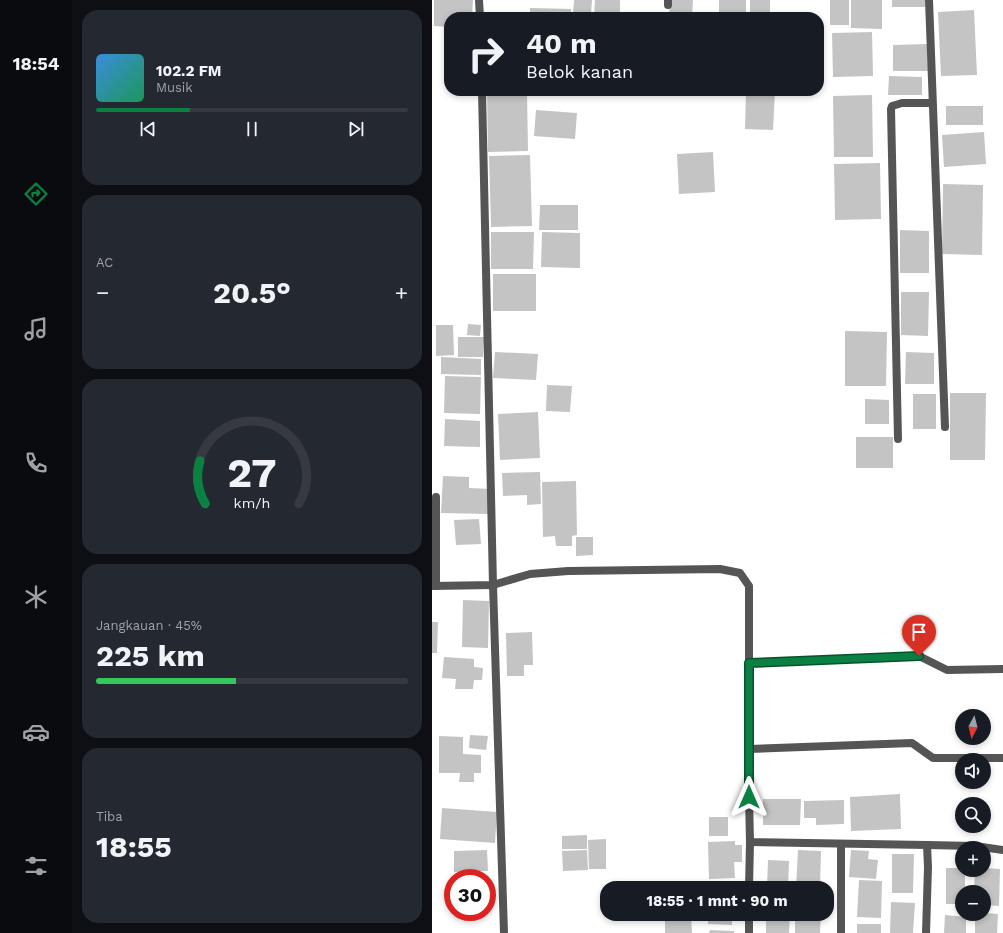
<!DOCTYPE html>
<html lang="id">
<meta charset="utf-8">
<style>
:root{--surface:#171b24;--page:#242831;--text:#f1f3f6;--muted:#9ea1a6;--line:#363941;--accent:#0b8043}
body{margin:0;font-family:"Work Sans",sans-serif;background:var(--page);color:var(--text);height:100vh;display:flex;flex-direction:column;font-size:15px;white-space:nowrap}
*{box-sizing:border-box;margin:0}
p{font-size:13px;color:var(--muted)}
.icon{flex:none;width:22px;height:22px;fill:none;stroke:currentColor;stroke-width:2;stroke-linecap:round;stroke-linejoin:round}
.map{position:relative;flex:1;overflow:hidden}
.panel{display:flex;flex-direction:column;gap:10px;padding:10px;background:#0d0f14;width:360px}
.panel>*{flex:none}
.top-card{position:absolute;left:12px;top:12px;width:380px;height:84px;border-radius:16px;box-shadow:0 2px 6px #0003;background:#171b24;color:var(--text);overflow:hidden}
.needle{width:26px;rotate:187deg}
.controls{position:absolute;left:523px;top:709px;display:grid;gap:8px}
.controls a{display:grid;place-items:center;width:36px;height:36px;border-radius:50%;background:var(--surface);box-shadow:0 2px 6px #0003;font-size:20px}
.speed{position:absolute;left:12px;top:869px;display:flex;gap:8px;font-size:20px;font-weight:700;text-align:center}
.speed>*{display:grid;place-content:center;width:52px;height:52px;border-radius:50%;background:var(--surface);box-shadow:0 2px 6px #0003;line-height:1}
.speed .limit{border:6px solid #d22;background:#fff;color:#111}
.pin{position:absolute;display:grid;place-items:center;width:34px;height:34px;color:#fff;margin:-41px -17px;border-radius:50% 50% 50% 0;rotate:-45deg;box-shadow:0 0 4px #0007}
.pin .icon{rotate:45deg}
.me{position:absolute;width:44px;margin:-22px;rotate:0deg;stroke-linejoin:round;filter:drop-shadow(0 0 3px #0008)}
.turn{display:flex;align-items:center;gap:14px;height:84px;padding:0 16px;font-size:18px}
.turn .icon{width:52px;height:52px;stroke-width:2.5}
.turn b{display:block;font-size:28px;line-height:34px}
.big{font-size:30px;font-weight:700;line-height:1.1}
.panel .tile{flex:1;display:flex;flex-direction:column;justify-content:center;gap:6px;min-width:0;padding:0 14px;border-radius:16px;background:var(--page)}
.panel .dial{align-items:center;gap:0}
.dial svg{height:104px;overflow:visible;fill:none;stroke:var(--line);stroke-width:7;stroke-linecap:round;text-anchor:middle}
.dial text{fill:var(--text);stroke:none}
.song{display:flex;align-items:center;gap:12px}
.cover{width:48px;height:48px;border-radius:6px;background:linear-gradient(135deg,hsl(210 70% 55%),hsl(150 70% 35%))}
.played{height:4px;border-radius:2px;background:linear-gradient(90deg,var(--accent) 30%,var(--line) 30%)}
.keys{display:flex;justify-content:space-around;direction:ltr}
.heat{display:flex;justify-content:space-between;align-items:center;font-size:22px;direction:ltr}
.charge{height:6px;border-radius:3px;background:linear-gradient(90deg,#34c759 45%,var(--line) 0)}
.trip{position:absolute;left:168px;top:881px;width:234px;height:40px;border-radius:16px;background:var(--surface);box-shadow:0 2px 6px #0003;font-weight:700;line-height:40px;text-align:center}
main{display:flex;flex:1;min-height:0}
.menu{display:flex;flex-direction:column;width:72px;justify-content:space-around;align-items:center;background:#090b0e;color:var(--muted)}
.menu .icon{width:28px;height:28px}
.menu .selected{color:var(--accent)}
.menu b{font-size:18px;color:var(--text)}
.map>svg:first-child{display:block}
.building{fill:#c4c4c4}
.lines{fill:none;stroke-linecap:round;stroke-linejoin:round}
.lane{stroke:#555;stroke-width:8}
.street{stroke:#555;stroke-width:8}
.route-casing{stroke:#07532c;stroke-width:10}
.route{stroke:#0b8043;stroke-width:7}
</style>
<main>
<nav class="menu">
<b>18:54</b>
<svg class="icon selected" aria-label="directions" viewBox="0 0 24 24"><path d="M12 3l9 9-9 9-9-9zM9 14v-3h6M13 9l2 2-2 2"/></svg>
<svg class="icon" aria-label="music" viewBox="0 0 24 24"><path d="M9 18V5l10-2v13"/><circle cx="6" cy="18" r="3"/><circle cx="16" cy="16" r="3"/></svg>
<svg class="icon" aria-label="phone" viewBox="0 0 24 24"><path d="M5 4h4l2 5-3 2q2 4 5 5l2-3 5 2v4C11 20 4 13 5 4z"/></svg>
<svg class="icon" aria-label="climate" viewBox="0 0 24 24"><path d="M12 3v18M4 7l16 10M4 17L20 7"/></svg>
<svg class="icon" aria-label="car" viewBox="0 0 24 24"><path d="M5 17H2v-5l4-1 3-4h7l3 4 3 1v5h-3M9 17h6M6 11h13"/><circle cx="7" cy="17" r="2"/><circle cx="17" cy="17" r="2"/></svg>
<svg class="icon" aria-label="filters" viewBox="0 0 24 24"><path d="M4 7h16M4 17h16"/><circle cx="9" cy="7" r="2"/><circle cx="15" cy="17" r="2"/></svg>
</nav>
<section class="panel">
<div class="tile">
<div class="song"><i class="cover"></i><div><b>102.2 FM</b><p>Musik</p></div></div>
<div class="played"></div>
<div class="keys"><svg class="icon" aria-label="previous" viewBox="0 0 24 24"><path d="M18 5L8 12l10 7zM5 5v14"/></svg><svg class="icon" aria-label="pause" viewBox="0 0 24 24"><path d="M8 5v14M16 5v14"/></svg><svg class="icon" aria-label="next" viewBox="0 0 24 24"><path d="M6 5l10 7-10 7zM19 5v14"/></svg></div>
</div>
<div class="tile"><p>AC</p>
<div class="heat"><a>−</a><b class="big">20.5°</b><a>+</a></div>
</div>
<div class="tile dial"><svg viewBox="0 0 100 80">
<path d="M14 69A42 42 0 1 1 86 69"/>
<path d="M14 69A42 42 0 0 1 10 36" stroke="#0b8043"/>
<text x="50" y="56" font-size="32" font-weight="700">27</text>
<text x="50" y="72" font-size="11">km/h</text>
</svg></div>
<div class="tile"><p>Jangkauan · 45%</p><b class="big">225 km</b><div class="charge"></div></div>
<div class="tile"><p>Tiba</p><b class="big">18:55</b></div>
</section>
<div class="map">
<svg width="571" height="933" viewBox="0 0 571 933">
<rect width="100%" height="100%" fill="#fff"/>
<g class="building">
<polygon points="2,0 41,0 40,17 17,17 17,27 2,26"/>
<polygon points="142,0 160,0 159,13 141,13"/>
<polygon points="163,0 188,0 188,17 162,17"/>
<polygon points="238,0 261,0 260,17 237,17"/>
<rect x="287" y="0" width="27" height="17"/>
<rect x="318" y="0" width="20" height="17"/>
<rect x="398" y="0" width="19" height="25"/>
<polygon points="419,0 450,0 450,29 419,28"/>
<rect x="460" y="0" width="33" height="7"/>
<polygon points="98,8 139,9 139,17 98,17"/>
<polygon points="542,10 545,75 509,76 506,12"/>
<polygon points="205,15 232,16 232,17 205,17"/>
<polygon points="440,32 441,76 401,77 400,33"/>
<polygon points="495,44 496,71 461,71 461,45"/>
<polygon points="457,76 490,77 490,95 456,95"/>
<polygon points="55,91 95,91 96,151 56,152"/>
<polygon points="314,91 343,91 341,130 313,129"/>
<polygon points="440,95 441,157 402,157 401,96"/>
<rect x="514" y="106" width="37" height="19"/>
<polygon points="104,110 145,113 143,139 102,136"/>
<polygon points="552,132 554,164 512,167 510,135"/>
<polygon points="281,152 283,192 247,194 245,154"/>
<polygon points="98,155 100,226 59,227 57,156"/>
<polygon points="448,163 449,219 403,220 402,164"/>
<polygon points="511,184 551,185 550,255 510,254"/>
<polygon points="108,205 146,205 146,230 107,230"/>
<polygon points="468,230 497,231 497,273 468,273"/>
<polygon points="59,232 102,232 101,269 59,269"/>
<polygon points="110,232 148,233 148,268 109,267"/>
<rect x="61" y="274" width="43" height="37"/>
<polygon points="469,292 497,292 496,336 469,335"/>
<polygon points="36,324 49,325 48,336 35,335"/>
<polygon points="4,325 21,325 22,355 4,356"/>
<polygon points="413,331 455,332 454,386 413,386"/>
<polygon points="26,337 52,337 51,357 26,357"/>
<polygon points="63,352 106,354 104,380 61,378"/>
<polygon points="474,352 502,353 502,384 473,384"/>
<polygon points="9,357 49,359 49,375 9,374"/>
<polygon points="13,376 49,377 48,414 12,413"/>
<polygon points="115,385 140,386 138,412 114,411"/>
<polygon points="518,393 554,393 553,460 518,460"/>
<rect x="481" y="394" width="23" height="35"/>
<polygon points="433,399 457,400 457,424 433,424"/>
<polygon points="106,412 108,458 68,460 66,414"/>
<polygon points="13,419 48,421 48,447 12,446"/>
<rect x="424" y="437" width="37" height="31"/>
<polygon points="108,472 109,504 95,505 95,495 71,496 70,473"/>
<polygon points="11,476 37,477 37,488 59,489 58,514 9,513"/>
<polygon points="144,481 145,535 140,536 140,546 124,546 123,536 111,537 110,482"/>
<polygon points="47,519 49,544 24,545 22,520"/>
<polygon points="144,537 161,537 161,555 144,556"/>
<polygon points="31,600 57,601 56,648 30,647"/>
<polygon points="0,622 6,622 5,653 0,653"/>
<polygon points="100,632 101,665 92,665 92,676 75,676 74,633"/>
<polygon points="12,657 42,659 42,667 51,668 50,680 42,680 41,689 23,689 24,679 10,678"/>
<polygon points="38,735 56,736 54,750 37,748"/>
<polygon points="7,736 31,737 31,754 49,755 49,773 42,773 42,782 27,782 28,773 7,773"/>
<polygon points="468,794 469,829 419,831 418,797"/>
<polygon points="331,799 369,799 368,825 331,825"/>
<polygon points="412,800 412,824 384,825 384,818 372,818 372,801"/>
<polygon points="10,808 65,812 63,843 8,839"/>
<rect x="277" y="817" width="19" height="19"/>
<polygon points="155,835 155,849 130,849 130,836"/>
<polygon points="174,839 174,869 157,869 156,840"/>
<polygon points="303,841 303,845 310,845 310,862 302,862 303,878 277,879 276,842"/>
<polygon points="55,850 56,871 22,872 22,851"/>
<polygon points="155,850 156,870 131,871 130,851"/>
<polygon points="366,850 389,851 388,888 364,888"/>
<polygon points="419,850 437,851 436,859 446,860 444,879 417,877"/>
<polygon points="460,854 482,854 481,893 460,893"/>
<polygon points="336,860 357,861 356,888 335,888"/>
<polygon points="514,868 530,868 530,870 533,870 533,892 530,892 530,904 514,904"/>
<polygon points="552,868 568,869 567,906 552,905 552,892 542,892 543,870 552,870"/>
<polygon points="427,880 450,881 449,918 425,917"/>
<polygon points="459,902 483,903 481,933 458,933"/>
<polygon points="552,913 566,914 565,933 543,933 543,914"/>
<polygon points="233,914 259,914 260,933 233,933"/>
<polygon points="276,914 300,914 300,925 276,924"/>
<polygon points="334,914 358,914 357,933 334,933"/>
<polygon points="363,914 389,914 388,933 363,933"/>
<polygon points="513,915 534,917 534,933 512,933"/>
<rect x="425" y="924" width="24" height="9"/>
<polygon points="278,930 302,931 302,933 277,933"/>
</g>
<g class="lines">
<polyline class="lane" points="236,0 236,5"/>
<g class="street">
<polyline points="47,0 48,17"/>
<polyline points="497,0 513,427"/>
<polyline points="50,91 61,585 72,933"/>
<polyline points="466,439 459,109 460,106 470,103 500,103"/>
<polyline points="0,586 61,585 98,574 136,571 288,569 308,573 317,586 317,797 318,842 495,845 496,867 494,933"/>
<polyline points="4,586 4,497"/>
<polyline points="317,663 487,656 515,670 571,669"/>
<polyline points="317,749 480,743 501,758 571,758"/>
<polyline points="409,844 409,933"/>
<polyline points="495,845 543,846 571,850"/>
<polyline points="317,888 318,842"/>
<polyline points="317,933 317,914"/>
</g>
</g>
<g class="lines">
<defs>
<polyline id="route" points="317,797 317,663 487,656"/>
</defs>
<use href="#route" class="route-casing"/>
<use href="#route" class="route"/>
</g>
</svg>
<div class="controls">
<a><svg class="needle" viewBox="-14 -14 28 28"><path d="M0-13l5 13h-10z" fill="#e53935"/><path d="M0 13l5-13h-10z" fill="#9ea1a6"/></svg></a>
<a><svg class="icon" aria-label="sound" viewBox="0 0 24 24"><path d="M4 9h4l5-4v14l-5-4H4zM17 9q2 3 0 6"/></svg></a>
<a><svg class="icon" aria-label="search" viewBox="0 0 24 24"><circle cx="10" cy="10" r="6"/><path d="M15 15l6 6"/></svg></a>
<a>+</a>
<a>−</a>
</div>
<div class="speed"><div class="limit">30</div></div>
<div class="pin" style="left:487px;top:656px;background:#d93025"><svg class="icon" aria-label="arrive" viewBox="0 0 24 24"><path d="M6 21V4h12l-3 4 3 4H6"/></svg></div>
<svg class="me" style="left:317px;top:797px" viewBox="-20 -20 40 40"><path d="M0-17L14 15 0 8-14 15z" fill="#0b8043" stroke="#fff" stroke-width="4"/></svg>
<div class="trip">18:55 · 1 mnt · 90 m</div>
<div class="top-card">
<div class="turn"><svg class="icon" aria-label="right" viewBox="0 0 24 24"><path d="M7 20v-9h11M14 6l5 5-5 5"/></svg><div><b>40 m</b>Belok kanan</div></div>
</div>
</div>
</main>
